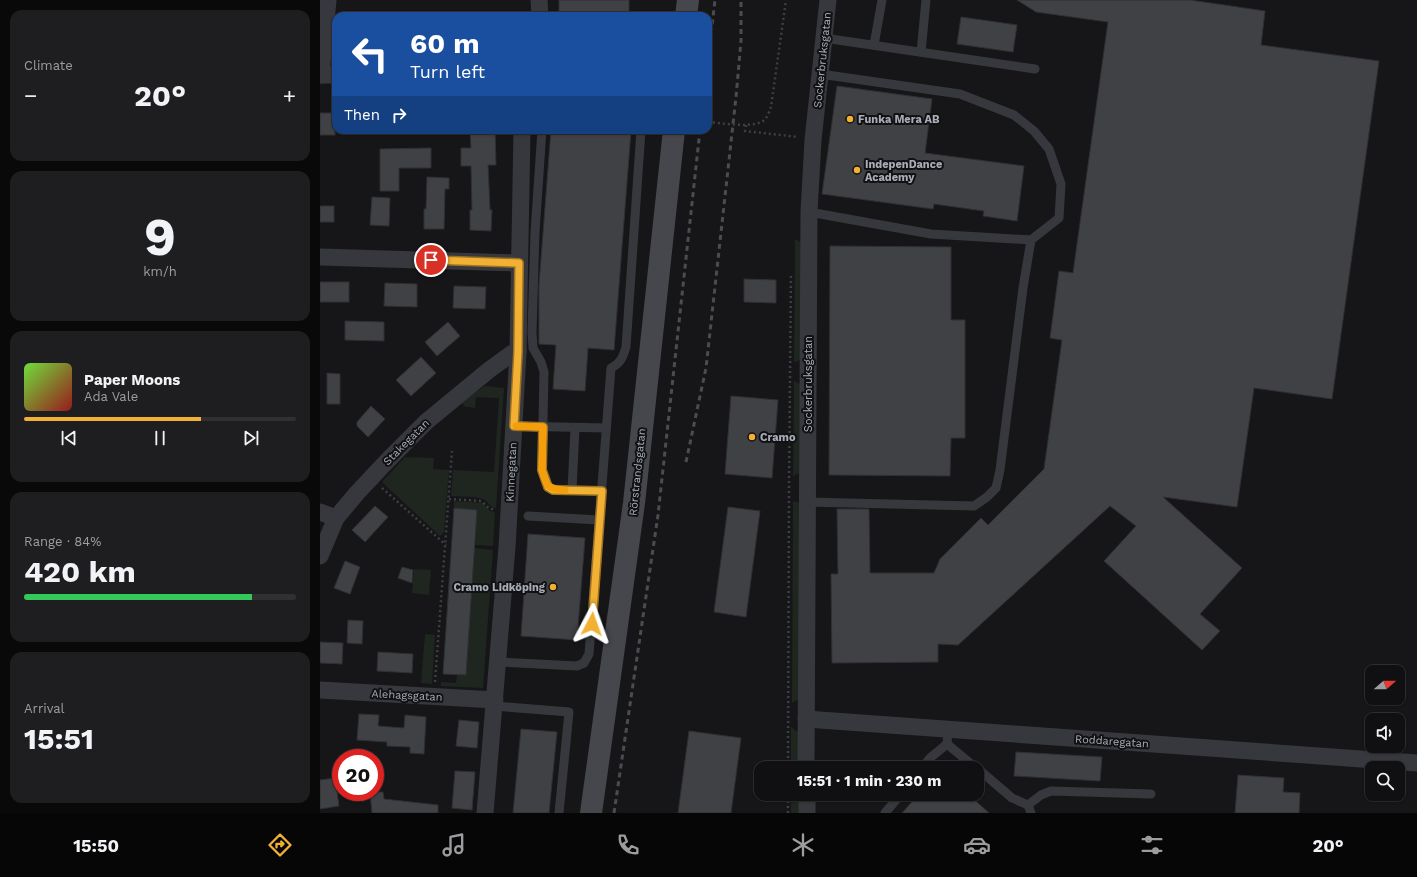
<!DOCTYPE html>
<meta charset="utf-8">
<style>
:root{--surface:#101012;--page:#1e1e20;--text:#f1f3f6;--muted:#9c9d9f;--line:#303032;--accent:#f2b134}
body{margin:0;font-family:"Work Sans",sans-serif;background:var(--page);color:var(--text);height:100vh;display:flex;flex-direction:column;font-size:15px;white-space:nowrap}
*{box-sizing:border-box;margin:0}
p{font-size:13px;color:var(--muted)}
.icon{flex:none;width:22px;height:22px;fill:none;stroke:currentColor;stroke-width:2;stroke-linecap:round;stroke-linejoin:round}
.map{position:relative;flex:1;overflow:hidden}
.drawer{display:flex;flex-direction:column;gap:10px;padding:10px;background:#09090a;width:320px}
.drawer>*{flex:none}
.guide{position:absolute;left:12px;top:12px;width:380px;height:122px;border-radius:12px;box-shadow:0 1px 3px #0004,0 0 0 1px var(--line);background:#1a4fa0;color:#fff;overflow:hidden}
.needle{width:26px;rotate:70deg}
.tools{position:absolute;left:1045px;top:665px;display:grid;gap:8px}
.tools a{display:grid;place-items:center;width:40px;height:40px;border-radius:8px;background:var(--surface);box-shadow:0 1px 3px #0004,0 0 0 1px var(--line);font-size:20px}
.speed{position:absolute;left:12px;top:749px;display:flex;gap:8px;font-size:20px;font-weight:700;text-align:center}
.speed>*{display:grid;place-content:center;width:52px;height:52px;border-radius:50%;background:var(--surface);box-shadow:0 1px 3px #0004,0 0 0 1px var(--line);line-height:1}
.speed .limit{border:6px solid #d22;background:#fff;color:#111}
.pin{position:absolute;display:grid;place-items:center;width:34px;height:34px;color:#fff;margin:-17px;border:2px solid #fff;border-radius:50%;box-shadow:0 1px 4px #0007}
.me{position:absolute;width:44px;margin:-22px;rotate:4deg;stroke-linejoin:round;filter:drop-shadow(0 0 3px #0008)}
.turn{display:flex;align-items:center;gap:14px;height:84px;padding:0 12px;font-size:18px}
.turn .icon{width:52px;height:52px;stroke-width:2.5}
.turn b{display:block;font-size:28px;line-height:34px}
.then{display:flex;align-items:center;height:38px;padding:0 12px;background:#0003;gap:8px;font-size:15px}
.big{font-size:30px;font-weight:700;line-height:1.1}
.drawer .card{flex:1;display:flex;flex-direction:column;justify-content:center;gap:6px;min-width:0;padding:0 14px;border-radius:12px;background:var(--page)}
.drawer .dial{align-items:center;gap:0}
.dial b{font-size:52px;line-height:1}
.song{display:flex;align-items:center;gap:12px}
.cover{width:48px;height:48px;border-radius:6px;background:linear-gradient(135deg,hsl(100 70% 55%),hsl(0 70% 35%))}
.played{height:4px;border-radius:2px;background:linear-gradient(90deg,var(--accent) 65%,var(--line) 65%)}
.keys{display:flex;justify-content:space-around;direction:ltr}
.heat{display:flex;justify-content:space-between;align-items:center;font-size:22px;direction:ltr}
.charge{height:6px;border-radius:3px;background:linear-gradient(90deg,#34c759 84%,var(--line) 0)}
.trip{position:absolute;left:434px;top:761px;width:230px;height:40px;border-radius:12px;background:var(--surface);box-shadow:0 1px 3px #0004,0 0 0 1px var(--line);font-weight:700;line-height:40px;text-align:center}
.tab-bar{display:flex;height:64px;justify-content:space-around;align-items:center;background:#060607;color:var(--muted)}
.tab-bar .icon{width:28px;height:28px}
.tab-bar .selected{color:var(--accent)}
.tab-bar b{font-size:18px;color:var(--text)}
main{display:flex;flex:1;min-height:0}
.map>svg:first-child{display:block}
.green{fill:#1e261f}
.building{fill:#404145;stroke:#303034}
.lines{fill:none;stroke-linecap:round;stroke-linejoin:round}
.path{stroke:#3d3f44;stroke-width:2.5;stroke-dasharray:2 3;stroke-linecap:butt}
.service{stroke:#37383d;stroke-width:9}
.minor{stroke:#37383d;stroke-width:17}
.secondary{stroke:#45474d;stroke-width:22}
.rail{stroke:#4a4c52;stroke-width:3;stroke-dasharray:5 4;stroke-linecap:butt}
.route-casing{stroke:#9d7322;stroke-width:10}
.route{stroke:#f2b134;stroke-width:7}
.slow{stroke:#f59e0b;stroke-width:7}
.poi-dot{fill:#f2b134;stroke:#111113;stroke-width:1.5}
.labels{text-anchor:middle;stroke-width:4;stroke-linejoin:round;paint-order:stroke}
.street-label{font-size:11px;fill:#a8adb8;stroke:#111113}
.poi-label{font-size:11px;font-weight:bold;fill:#a8adb8;stroke:#111113;text-anchor:start}
</style>
<main>
<section class="drawer">
<div class="card"><p>Climate</p>
<div class="heat"><a>−</a><b class="big">20°</b><a>+</a></div>
</div>
<div class="card dial"><b>9</b><p>km/h</p></div>
<div class="card">
<div class="song"><i class="cover"></i><div><b>Paper Moons</b><p>Ada Vale</p></div></div>
<div class="played"></div>
<div class="keys"><svg class="icon" aria-label="previous" viewBox="0 0 24 24"><path d="M18 5L8 12l10 7zM5 5v14"/></svg><svg class="icon" aria-label="pause" viewBox="0 0 24 24"><path d="M8 5v14M16 5v14"/></svg><svg class="icon" aria-label="next" viewBox="0 0 24 24"><path d="M6 5l10 7-10 7zM19 5v14"/></svg></div>
</div>
<div class="card"><p>Range · 84%</p><b class="big">420 km</b><div class="charge"></div></div>
<div class="card"><p>Arrival</p><b class="big">15:51</b></div>
</section>
<div class="map">
<svg width="1097" height="813" viewBox="0 0 1097 813">
<rect width="100%" height="100%" fill="#161618"/>
<g class="green">
<polygon points="475,239 482,243 482,358 478,361 474,362"/>
<polygon points="474,381 480,384 479,473 473,476"/>
<path d="M165,386L184,388L176,508C169,507 169,502 163,499C156,496 140,497 131,496L133,470L174,472L179,398L156,397L155,408L144,406L142,403L157,391Z"/>
<polygon points="85,457 114,458 113,469 129,470 124,532 120,536 62,482"/>
<polygon points="134,501 163,503 170,511 175,512 173,546 155,545 157,510 134,508"/>
<polygon points="473,501 478,502 481,506 479,699 472,703"/>
<polygon points="154,548 173,550 163,688 121,686 121,682 136,683 137,675 146,675"/>
<polygon points="94,569 111,570 109,595 92,593"/>
<polygon points="105,634 115,635 112,684 101,683"/>
<polygon points="471,727 479,733 480,768 471,768"/>
<rect x="471" y="794" width="9" height="19"/>
</g>
<g class="building">
<rect x="239" y="0" width="70" height="16"/>
<polygon points="697,0 870,0 945,11 941,45 1059,61 1012,399 934,388 917,507 843,497 922,568 880,614 900,631 882,650 784,561 816,526 790,506 638,645 618,644 618,662 512,663 511,574 518,574 517,509 549,509 550,573 614,573 620,559 661,518 668,525 724,469 742,340 730,338 739,271 753,273 788,22 716,12"/>
<polygon points="641,17 697,25 693,52 637,44"/>
<polygon points="517,86 612,99 605,153 704,166 697,221 663,216 664,211 614,204 613,209 502,194"/>
<rect x="0" y="113" width="15" height="22"/>
<polygon points="150,130 175,130 176,165 168,165 170,210 172,210 171,231 150,230 150,210 152,210 151,166 141,166 141,148 151,148"/>
<polygon points="231,130 311,131 294,350 268,348 265,391 233,389 236,345 219,344 219,285"/>
<polygon points="111,148 111,168 79,168 79,191 60,191 60,149"/>
<polygon points="107,177 129,178 129,189 125,189 124,229 104,229 104,209 106,209"/>
<polygon points="52,197 70,198 69,226 50,225"/>
<rect x="0" y="206" width="14" height="16"/>
<polygon points="510,246 631,247 631,320 645,320 645,438 631,438 630,476 509,475"/>
<polygon points="424,279 456,280 456,303 424,302"/>
<rect x="0" y="282" width="29" height="20"/>
<polygon points="65,283 97,284 97,307 64,306"/>
<polygon points="134,286 166,287 165,309 133,308"/>
<polygon points="25,321 64,322 64,341 25,340"/>
<polygon points="128,322 140,336 117,356 105,342"/>
<polygon points="101,357 116,373 91,396 76,380"/>
<polygon points="7,373 20,374 20,404 7,404"/>
<polygon points="411,396 458,400 452,478 405,474"/>
<polygon points="51,406 65,419 48,437 37,426 37,422"/>
<polygon points="55,506 68,517 45,542 32,530"/>
<polygon points="408,507 440,511 426,617 394,612"/>
<polygon points="134,508 157,510 146,675 123,674"/>
<polygon points="208,534 265,538 257,640 201,636"/>
<polygon points="25,561 40,567 30,594 14,588"/>
<polygon points="82,567 93,570 92,583 78,578"/>
<polygon points="28,620 43,621 42,644 27,643"/>
<polygon points="0,642 23,643 22,664 0,663"/>
<polygon points="58,652 93,654 92,673 57,671"/>
<polygon points="39,714 59,715 58,726 84,728 85,715 106,717 104,754 90,753 90,747 67,746 67,742 37,740"/>
<polygon points="139,720 159,722 157,748 136,746"/>
<polygon points="201,729 237,732 229,813 193,813"/>
<polygon points="369,731 421,738 411,813 358,813"/>
<polygon points="696,752 782,757 780,781 694,776"/>
<polygon points="135,771 155,772 152,810 132,808"/>
<polygon points="918,775 964,778 963,792 980,793 979,813 915,813"/>
<polygon points="15,778 19,806 0,809 0,780"/>
<polygon points="50,792 63,792 64,799 118,805 118,813 52,813"/>
<polygon points="599,794 648,794 669,813 582,813"/>
</g>
<g class="lines">
<g class="path">
<path d="M388,122C402,123 428,128 441,122C447,120 449,112 451,107L466,0"/>
<polyline points="426,125 425,131 478,137"/>
<polyline points="62,488 126,545"/>
<polyline points="129,499 161,501 169,508 175,510"/>
<polyline points="115,682 132,451"/>
<polyline points="468,768 469,487 471,273"/>
<polyline points="468,813 468,794"/>
</g>
<g class="service">
<polyline points="504,38 715,69"/>
<polyline points="554,45 562,0"/>
<polyline points="601,52 606,0"/>
<polyline points="500,74 640,94 694,115 714,131 729,149 741,184 739,218 711,240"/>
<polyline points="222,130 215,232 212,332 213,348 221,362 224,372 222,470 228,487 233,489 282,491"/>
<polyline points="194,426 286,428"/>
<polyline points="252,490 255,428"/>
<polyline points="487,502 654,506 667,497 676,488 680,470 703,288 711,240 611,234 489,212"/>
<polyline points="208,516 279,520"/>
<path d="M178,662L257,666L264,663L269,654L291,368C301,363 303,357 306,347L321,130"/>
<polyline points="174,706 249,712 239,813"/>
<polyline points="628,730 627,744 656,768"/>
<polyline points="602,768 610,758 627,744"/>
<polyline points="657,768 692,798 708,805 711,813"/>
<polyline points="708,805 721,795 731,791 831,794"/>
<polyline points="565,813 581,794"/>
</g>
<g class="minor">
<polyline points="219,0 220,16"/>
<polyline points="0,75 16,75"/>
<polyline points="1,75 8,0"/>
<polyline points="0,257 199,263"/>
<polyline points="0,512 16,518"/>
<polyline points="0,556 16,518 37,493 68,460 106,422 169,370 191,354 198,352"/>
<polyline points="0,690 175,700"/>
<polyline points="486,719 1097,763"/>
<polyline points="486,768 489,212 493,140 508,0"/>
<polyline points="487,794 487,813"/>
<polyline points="165,813 187,547 198,352 202,130"/>
</g>
<g class="secondary">
<polyline points="366,16 368,0"/>
<polyline points="271,813 314,503 354,130"/>
</g>
<g class="rail">
<polyline points="388,60 395,0"/>
<polyline points="366,462 386,368 416,97 421,41 421,0"/>
<polyline points="294,813 338,515 380,130"/>
</g>
</g>
<g class="lines">
<defs>
<polyline id="route" points="111,260 199,263 198,352 194,426 223,427 222,470 228,487 233,490 282,491 272,624"/>
</defs>
<use href="#route" class="route-casing"/>
<use href="#route" class="route"/>
<path class="slow" d="M196,426L223,427L222,470C226,487 228,489 245,490"/>
</g>
<g class="poi-dot">
<circle cx="530" cy="119" r="4"/>
<circle cx="537" cy="170" r="4"/>
<circle cx="432" cy="437" r="4"/>
<circle cx="233" cy="587" r="4"/>
</g>
<g class="labels">
<g class="street-label">
<text transform="translate(502 60) rotate(-84)" y="4">Sockerbruksgatan</text>
<text transform="translate(488 384) rotate(-90)" y="4">Sockerbruksgatan</text>
<text transform="translate(86 442) rotate(-45)" y="4">Stakegatan</text>
<text transform="translate(191 472) rotate(-87)" y="4">Kinnegatan</text>
<text transform="translate(317 472) rotate(-84)" y="4">Rörstrandsgatan</text>
<text transform="translate(87 695) rotate(3)" y="4">Alehagsgatan</text>
<text transform="translate(792 741) rotate(4)" y="4">Roddaregatan</text>
</g>
<g class="poi-label">
<text x="538" y="123">Funka Mera AB</text>
<text x="545" y="168">IndepenDance<tspan x="545" dy="13">Academy</tspan></text>
<text x="440" y="441">Cramo</text>
<text x="225" y="591" text-anchor="end">Cramo Lidköping</text>
</g>
</g>
</svg>
<div class="tools">
<a><svg class="needle" viewBox="-14 -14 28 28"><path d="M0-13l5 13h-10z" fill="#e53935"/><path d="M0 13l5-13h-10z" fill="#9c9d9f"/></svg></a>
<a><svg class="icon" aria-label="sound" viewBox="0 0 24 24"><path d="M4 9h4l5-4v14l-5-4H4zM17 9q2 3 0 6"/></svg></a>
<a><svg class="icon" aria-label="search" viewBox="0 0 24 24"><circle cx="10" cy="10" r="6"/><path d="M15 15l6 6"/></svg></a>
</div>
<div class="speed"><div class="limit">20</div></div>
<div class="pin" style="left:111px;top:260px;background:#d93025"><svg class="icon" aria-label="arrive" viewBox="0 0 24 24"><path d="M6 21V4h12l-3 4 3 4H6"/></svg></div>
<svg class="me" style="left:272px;top:624px" viewBox="-20 -20 40 40"><path d="M0-17L14 15 0 8-14 15z" fill="#f2b134" stroke="#fff" stroke-width="4"/></svg>
<div class="trip">15:51 · 1 min · 230 m</div>
<div class="guide">
<div class="turn"><svg class="icon" aria-label="left" viewBox="0 0 24 24"><path d="M17 20v-9H6M10 6l-5 5 5 5"/></svg><div><b>60 m</b>Turn left</div></div>
<div class="then">Then<svg class="icon" aria-label="right" viewBox="0 0 24 24"><path d="M7 20v-9h11M14 6l5 5-5 5"/></svg></div>
</div>
</div>
</main>
<nav class="tab-bar">
<b>15:50</b>
<svg class="icon selected" aria-label="directions" viewBox="0 0 24 24"><path d="M12 3l9 9-9 9-9-9zM9 14v-3h6M13 9l2 2-2 2"/></svg>
<svg class="icon" aria-label="music" viewBox="0 0 24 24"><path d="M9 18V5l10-2v13"/><circle cx="6" cy="18" r="3"/><circle cx="16" cy="16" r="3"/></svg>
<svg class="icon" aria-label="phone" viewBox="0 0 24 24"><path d="M5 4h4l2 5-3 2q2 4 5 5l2-3 5 2v4C11 20 4 13 5 4z"/></svg>
<svg class="icon" aria-label="climate" viewBox="0 0 24 24"><path d="M12 3v18M4 7l16 10M4 17L20 7"/></svg>
<svg class="icon" aria-label="car" viewBox="0 0 24 24"><path d="M5 17H2v-5l4-1 3-4h7l3 4 3 1v5h-3M9 17h6M6 11h13"/><circle cx="7" cy="17" r="2"/><circle cx="17" cy="17" r="2"/></svg>
<svg class="icon" aria-label="filters" viewBox="0 0 24 24"><path d="M4 7h16M4 17h16"/><circle cx="9" cy="7" r="2"/><circle cx="15" cy="17" r="2"/></svg>
<b>20°</b>
</nav>
